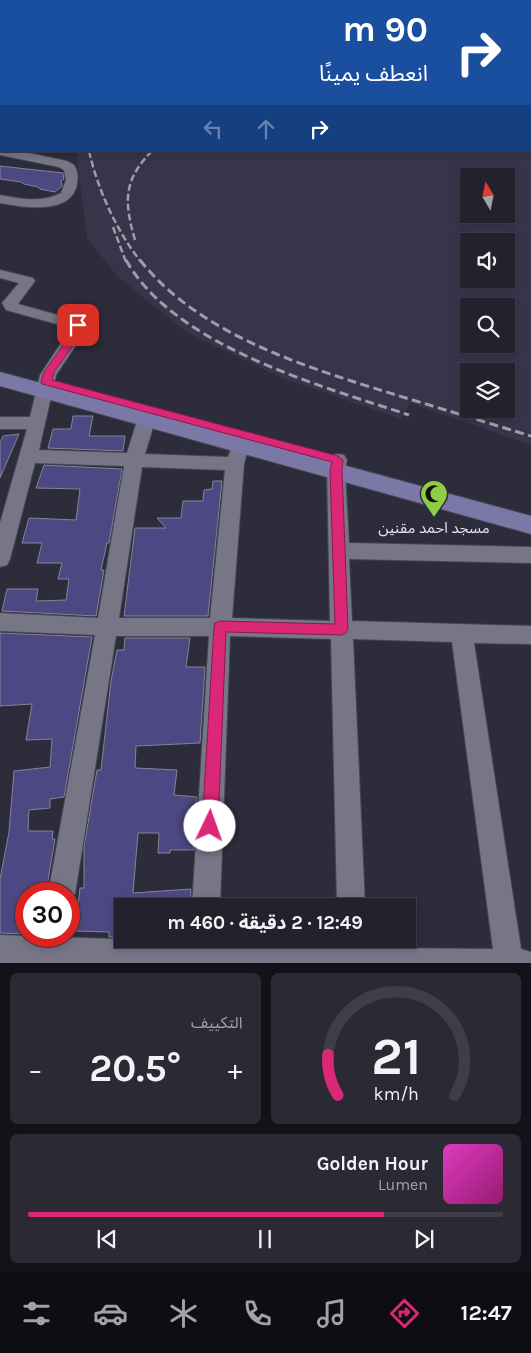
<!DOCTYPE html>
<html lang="ar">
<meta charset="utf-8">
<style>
:root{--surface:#22212c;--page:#2a2934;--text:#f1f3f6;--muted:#a2a3a9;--line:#3f3e48;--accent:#db2777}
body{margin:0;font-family:Karla,"Noto Sans Arabic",sans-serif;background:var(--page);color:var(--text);direction:rtl;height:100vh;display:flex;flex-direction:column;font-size:19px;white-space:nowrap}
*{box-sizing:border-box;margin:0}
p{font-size:16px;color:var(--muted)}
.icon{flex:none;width:28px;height:28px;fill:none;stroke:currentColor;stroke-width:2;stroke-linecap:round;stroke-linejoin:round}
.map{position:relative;height:963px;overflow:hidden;direction:ltr}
.sheet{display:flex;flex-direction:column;gap:10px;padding:10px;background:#131218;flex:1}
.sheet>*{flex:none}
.top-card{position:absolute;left:0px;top:0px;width:531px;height:152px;box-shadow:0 2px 8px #0003,0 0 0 1px var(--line);direction:rtl;background:#1a4fa0;color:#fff;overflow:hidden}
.needle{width:32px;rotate:350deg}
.buttons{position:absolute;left:460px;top:168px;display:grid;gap:10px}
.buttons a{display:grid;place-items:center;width:55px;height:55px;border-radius:0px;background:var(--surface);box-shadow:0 2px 8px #0003,0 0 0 1px var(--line);font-size:25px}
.speed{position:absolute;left:15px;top:882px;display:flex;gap:10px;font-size:25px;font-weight:700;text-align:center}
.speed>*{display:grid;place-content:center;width:65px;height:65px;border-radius:50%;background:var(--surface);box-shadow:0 2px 8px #0003,0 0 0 1px var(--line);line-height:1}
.speed .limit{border:8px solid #d22;background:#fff;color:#111}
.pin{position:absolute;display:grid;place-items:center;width:42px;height:42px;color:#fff;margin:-21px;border-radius:10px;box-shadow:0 2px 8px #0006}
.me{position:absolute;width:55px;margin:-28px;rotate:3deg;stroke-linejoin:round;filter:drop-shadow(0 0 4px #0008)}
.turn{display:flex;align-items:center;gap:18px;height:105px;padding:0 20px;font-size:22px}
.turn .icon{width:65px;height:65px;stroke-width:2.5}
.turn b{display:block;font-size:35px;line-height:42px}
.lanes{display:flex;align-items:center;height:48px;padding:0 20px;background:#0003;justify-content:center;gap:25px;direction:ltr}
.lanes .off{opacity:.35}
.big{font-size:38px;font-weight:700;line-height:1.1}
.sheet .card{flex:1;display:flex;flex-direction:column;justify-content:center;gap:8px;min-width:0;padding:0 18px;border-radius:8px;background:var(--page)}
.sheet .dial{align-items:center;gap:0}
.dial svg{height:130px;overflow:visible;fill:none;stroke:var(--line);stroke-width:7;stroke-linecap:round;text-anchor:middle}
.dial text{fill:var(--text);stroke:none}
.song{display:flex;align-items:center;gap:15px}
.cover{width:60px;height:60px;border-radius:8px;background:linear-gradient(135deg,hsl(310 70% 55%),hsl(320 70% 35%))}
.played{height:5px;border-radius:2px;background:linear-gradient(90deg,var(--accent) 75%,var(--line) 75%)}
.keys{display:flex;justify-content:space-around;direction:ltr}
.heat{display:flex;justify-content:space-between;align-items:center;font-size:28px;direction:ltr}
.sheet .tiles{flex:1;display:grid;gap:10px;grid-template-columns:1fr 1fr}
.card:last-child{grid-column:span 2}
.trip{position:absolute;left:114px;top:898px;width:302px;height:50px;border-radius:0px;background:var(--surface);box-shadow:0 2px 8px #0003,0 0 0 1px var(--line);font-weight:700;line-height:50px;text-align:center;direction:rtl}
.menu{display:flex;height:80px;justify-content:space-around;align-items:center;background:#0e0d12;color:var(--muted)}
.menu .icon{width:35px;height:35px}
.menu .selected{color:var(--accent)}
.menu b{font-size:22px;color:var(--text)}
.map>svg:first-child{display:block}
.built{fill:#363549;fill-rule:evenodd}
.building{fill:#4d4884;stroke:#848495}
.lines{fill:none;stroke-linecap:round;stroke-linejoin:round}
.minor-casing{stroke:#474752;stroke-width:2}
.major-casing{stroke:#474752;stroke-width:2}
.highway-casing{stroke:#474752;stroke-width:30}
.minor{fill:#767687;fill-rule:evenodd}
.major{fill:#7b78a7;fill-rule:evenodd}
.highway{stroke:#7e7abc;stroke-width:28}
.rail-far1{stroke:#9e9eaa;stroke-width:2.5;stroke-dasharray:7 3;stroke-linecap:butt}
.rail{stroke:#9e9eaa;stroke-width:3;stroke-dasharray:9 4.5;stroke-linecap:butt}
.route{fill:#db2777;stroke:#8e194d}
.labels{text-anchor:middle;stroke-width:5;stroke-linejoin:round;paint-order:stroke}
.poi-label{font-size:15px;fill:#e5e5ef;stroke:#2d2c3b}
</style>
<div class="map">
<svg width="531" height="963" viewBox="0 0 531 963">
<rect width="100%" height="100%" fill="#2d2c3b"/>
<path class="built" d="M205,0H531V445L410,403L401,419L282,378L186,332L119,278L87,239L76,151H530V1ZM469,176H506V214H469ZM469,241H506V279H469ZM469,306H506V344H469ZM469,371H506V409H469Z"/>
<g class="building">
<polygon points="0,166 63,173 64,179 61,181 62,186 55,192 40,189 38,187 24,184 21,182 0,179"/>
<polygon points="73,416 93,416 89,436 125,436 123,451 48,448 53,429 71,429"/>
<polygon points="19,434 0,478 0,443 3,436"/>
<polygon points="44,465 122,469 109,543 107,543 101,570 104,570 96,616 2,611 7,589 38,589 36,601 66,600 69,579 58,579 62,563 37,563 42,543 22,543 29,518 76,520 80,489 36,488"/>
<polygon points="213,481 222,481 208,616 124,616 135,528 166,528 157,518 181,518 183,501 203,501 204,490 212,489"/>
<polygon points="0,633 92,637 64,797 50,799 50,808 29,810 28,831 53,831 52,839 55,839 47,886 35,886 35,894 26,894 26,934 0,933 0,879 9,832 14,771 50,767 52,739 26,740 32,704 0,706"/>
<polygon points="125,638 190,638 186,667 205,667 200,743 136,746 135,768 177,770 174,795 197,797 194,850 170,850 170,853 158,853 159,833 138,833 133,893 191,889 190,906 122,906 122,937 109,937 109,932 75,931 80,888 84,888 84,847 97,770 101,770 111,681 117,650 124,650"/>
</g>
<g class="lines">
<defs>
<g id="minor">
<polygon points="525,0 531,0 531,7 530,1"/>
<path d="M0,147L1,151H19L67,161L74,165C79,173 78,180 76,188C67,215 21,207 0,203V195C21,199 42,203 61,193L66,180L64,170L59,167L0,155Z"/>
<path d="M0,270L33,278L35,281L18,304L83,322L88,327L56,375L39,450L127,453L137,421L140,417L146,415L152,417L155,421L145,454L228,457L234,441L240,439L246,441L249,445L244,464L232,618L330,621L327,470L332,455L338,454L344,455L347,460L345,470L349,543L531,547V563L349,559L352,621L531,626V644L474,643L521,949L531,952V963H0V935L339,947V939H367V948L493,949L452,642L353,639L365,906H337L331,639L230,636L220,906H192L209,636H116L75,894L69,904V894H48L95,635L0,631V613L98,618L124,466L35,463L10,559L7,565L0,567V523L27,429H0V417H30L40,375L71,328L6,310L2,303L19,283L0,278ZM142,467L225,470L210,618H119Z"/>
</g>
<polygon id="major" points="0,372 531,516 531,534 0,386"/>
<g id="highway">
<polyline points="36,1 37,0"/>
<polyline points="0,41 1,39"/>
</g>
</defs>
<use href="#minor" class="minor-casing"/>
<use href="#major" class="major-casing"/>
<use href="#highway" class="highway-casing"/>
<use href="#minor" class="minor"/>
<use href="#major" class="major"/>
<use href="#highway" class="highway"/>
<g class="rail-far1">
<path d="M89,151C98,190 116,230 141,262"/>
<polyline points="113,227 126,262"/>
<path d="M135,240C124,202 123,180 152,151"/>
</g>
<g class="rail">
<path d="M126,260C174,346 321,386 409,415"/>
<path d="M140,260C199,335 306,367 393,394C439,408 485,422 531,436"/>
</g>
</g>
<polygon class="route" points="78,322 83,325 84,330 54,372 52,380 338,456 343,460 342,470 348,629 346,633 341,635 226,632 218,826 215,832 210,834 204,832 202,826 214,627 215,623 220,621 335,624 330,470 332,462 42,384 41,382 44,372 74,330 75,323"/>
<defs>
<symbol id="mosque-pin" viewBox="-11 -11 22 30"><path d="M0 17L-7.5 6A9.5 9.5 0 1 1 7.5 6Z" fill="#8fcd42" stroke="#2d2c3b"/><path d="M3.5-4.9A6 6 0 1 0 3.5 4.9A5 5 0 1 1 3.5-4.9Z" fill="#111"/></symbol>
</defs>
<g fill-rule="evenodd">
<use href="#mosque-pin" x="418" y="478" width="32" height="43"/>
</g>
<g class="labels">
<g class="poi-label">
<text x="434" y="533">مسجد احمد مقنين</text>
</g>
</g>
</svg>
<div class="buttons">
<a><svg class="needle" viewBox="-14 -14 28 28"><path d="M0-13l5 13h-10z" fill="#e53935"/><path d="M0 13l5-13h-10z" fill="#a2a3a9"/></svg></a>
<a><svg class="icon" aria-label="sound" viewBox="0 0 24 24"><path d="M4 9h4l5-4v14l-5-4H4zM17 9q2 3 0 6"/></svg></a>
<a><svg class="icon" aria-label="search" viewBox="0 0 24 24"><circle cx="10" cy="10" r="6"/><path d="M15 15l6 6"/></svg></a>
<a><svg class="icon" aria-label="layers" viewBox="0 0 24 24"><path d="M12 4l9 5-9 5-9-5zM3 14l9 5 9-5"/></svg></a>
</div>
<div class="speed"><div class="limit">30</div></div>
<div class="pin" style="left:78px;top:325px;background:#d93025"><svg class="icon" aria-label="arrive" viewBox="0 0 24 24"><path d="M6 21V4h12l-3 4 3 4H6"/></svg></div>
<svg class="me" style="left:210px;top:826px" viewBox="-20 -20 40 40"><circle r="19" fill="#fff"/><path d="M0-13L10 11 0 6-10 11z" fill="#db2777"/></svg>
<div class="trip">12:49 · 2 دقيقة · 460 m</div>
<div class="top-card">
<div class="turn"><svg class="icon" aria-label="right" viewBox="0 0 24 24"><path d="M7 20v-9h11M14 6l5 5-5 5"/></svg><div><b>90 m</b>انعطف يمينًا</div></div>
<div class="lanes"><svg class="icon off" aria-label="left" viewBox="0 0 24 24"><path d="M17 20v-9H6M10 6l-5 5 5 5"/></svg><svg class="icon off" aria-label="ahead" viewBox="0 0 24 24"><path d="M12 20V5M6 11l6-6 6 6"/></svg><svg class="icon" aria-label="right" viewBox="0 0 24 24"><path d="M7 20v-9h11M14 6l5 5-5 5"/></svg></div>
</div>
</div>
<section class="sheet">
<div class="tiles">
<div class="card dial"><svg viewBox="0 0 100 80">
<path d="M14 69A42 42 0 1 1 86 69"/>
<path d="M14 69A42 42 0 0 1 8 44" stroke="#db2777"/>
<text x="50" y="56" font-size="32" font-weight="700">21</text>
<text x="50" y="72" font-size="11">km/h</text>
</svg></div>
<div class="card"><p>التكييف</p>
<div class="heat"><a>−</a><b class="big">20.5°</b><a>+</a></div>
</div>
<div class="card">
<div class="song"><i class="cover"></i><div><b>Golden Hour</b><p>Lumen</p></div></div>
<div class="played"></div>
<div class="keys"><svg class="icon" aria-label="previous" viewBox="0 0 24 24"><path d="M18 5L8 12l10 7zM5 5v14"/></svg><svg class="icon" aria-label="pause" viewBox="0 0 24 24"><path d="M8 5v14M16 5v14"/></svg><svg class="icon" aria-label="next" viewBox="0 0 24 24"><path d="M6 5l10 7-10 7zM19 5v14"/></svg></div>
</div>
</div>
</section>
<nav class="menu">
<b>12:47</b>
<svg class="icon selected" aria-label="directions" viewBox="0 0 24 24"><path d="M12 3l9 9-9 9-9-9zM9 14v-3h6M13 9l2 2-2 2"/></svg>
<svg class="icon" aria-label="music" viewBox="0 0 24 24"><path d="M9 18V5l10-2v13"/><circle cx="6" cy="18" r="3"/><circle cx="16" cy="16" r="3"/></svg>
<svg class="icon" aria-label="phone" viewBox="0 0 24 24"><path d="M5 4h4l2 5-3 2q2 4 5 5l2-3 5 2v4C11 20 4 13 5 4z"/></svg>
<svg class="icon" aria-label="climate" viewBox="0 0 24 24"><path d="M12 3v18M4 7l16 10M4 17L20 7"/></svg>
<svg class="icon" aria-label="car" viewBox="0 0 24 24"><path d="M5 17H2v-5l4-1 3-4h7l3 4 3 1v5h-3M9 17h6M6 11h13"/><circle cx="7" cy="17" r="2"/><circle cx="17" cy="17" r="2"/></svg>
<svg class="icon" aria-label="filters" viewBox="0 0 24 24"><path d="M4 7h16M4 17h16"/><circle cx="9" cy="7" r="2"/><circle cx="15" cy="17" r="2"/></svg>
</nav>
